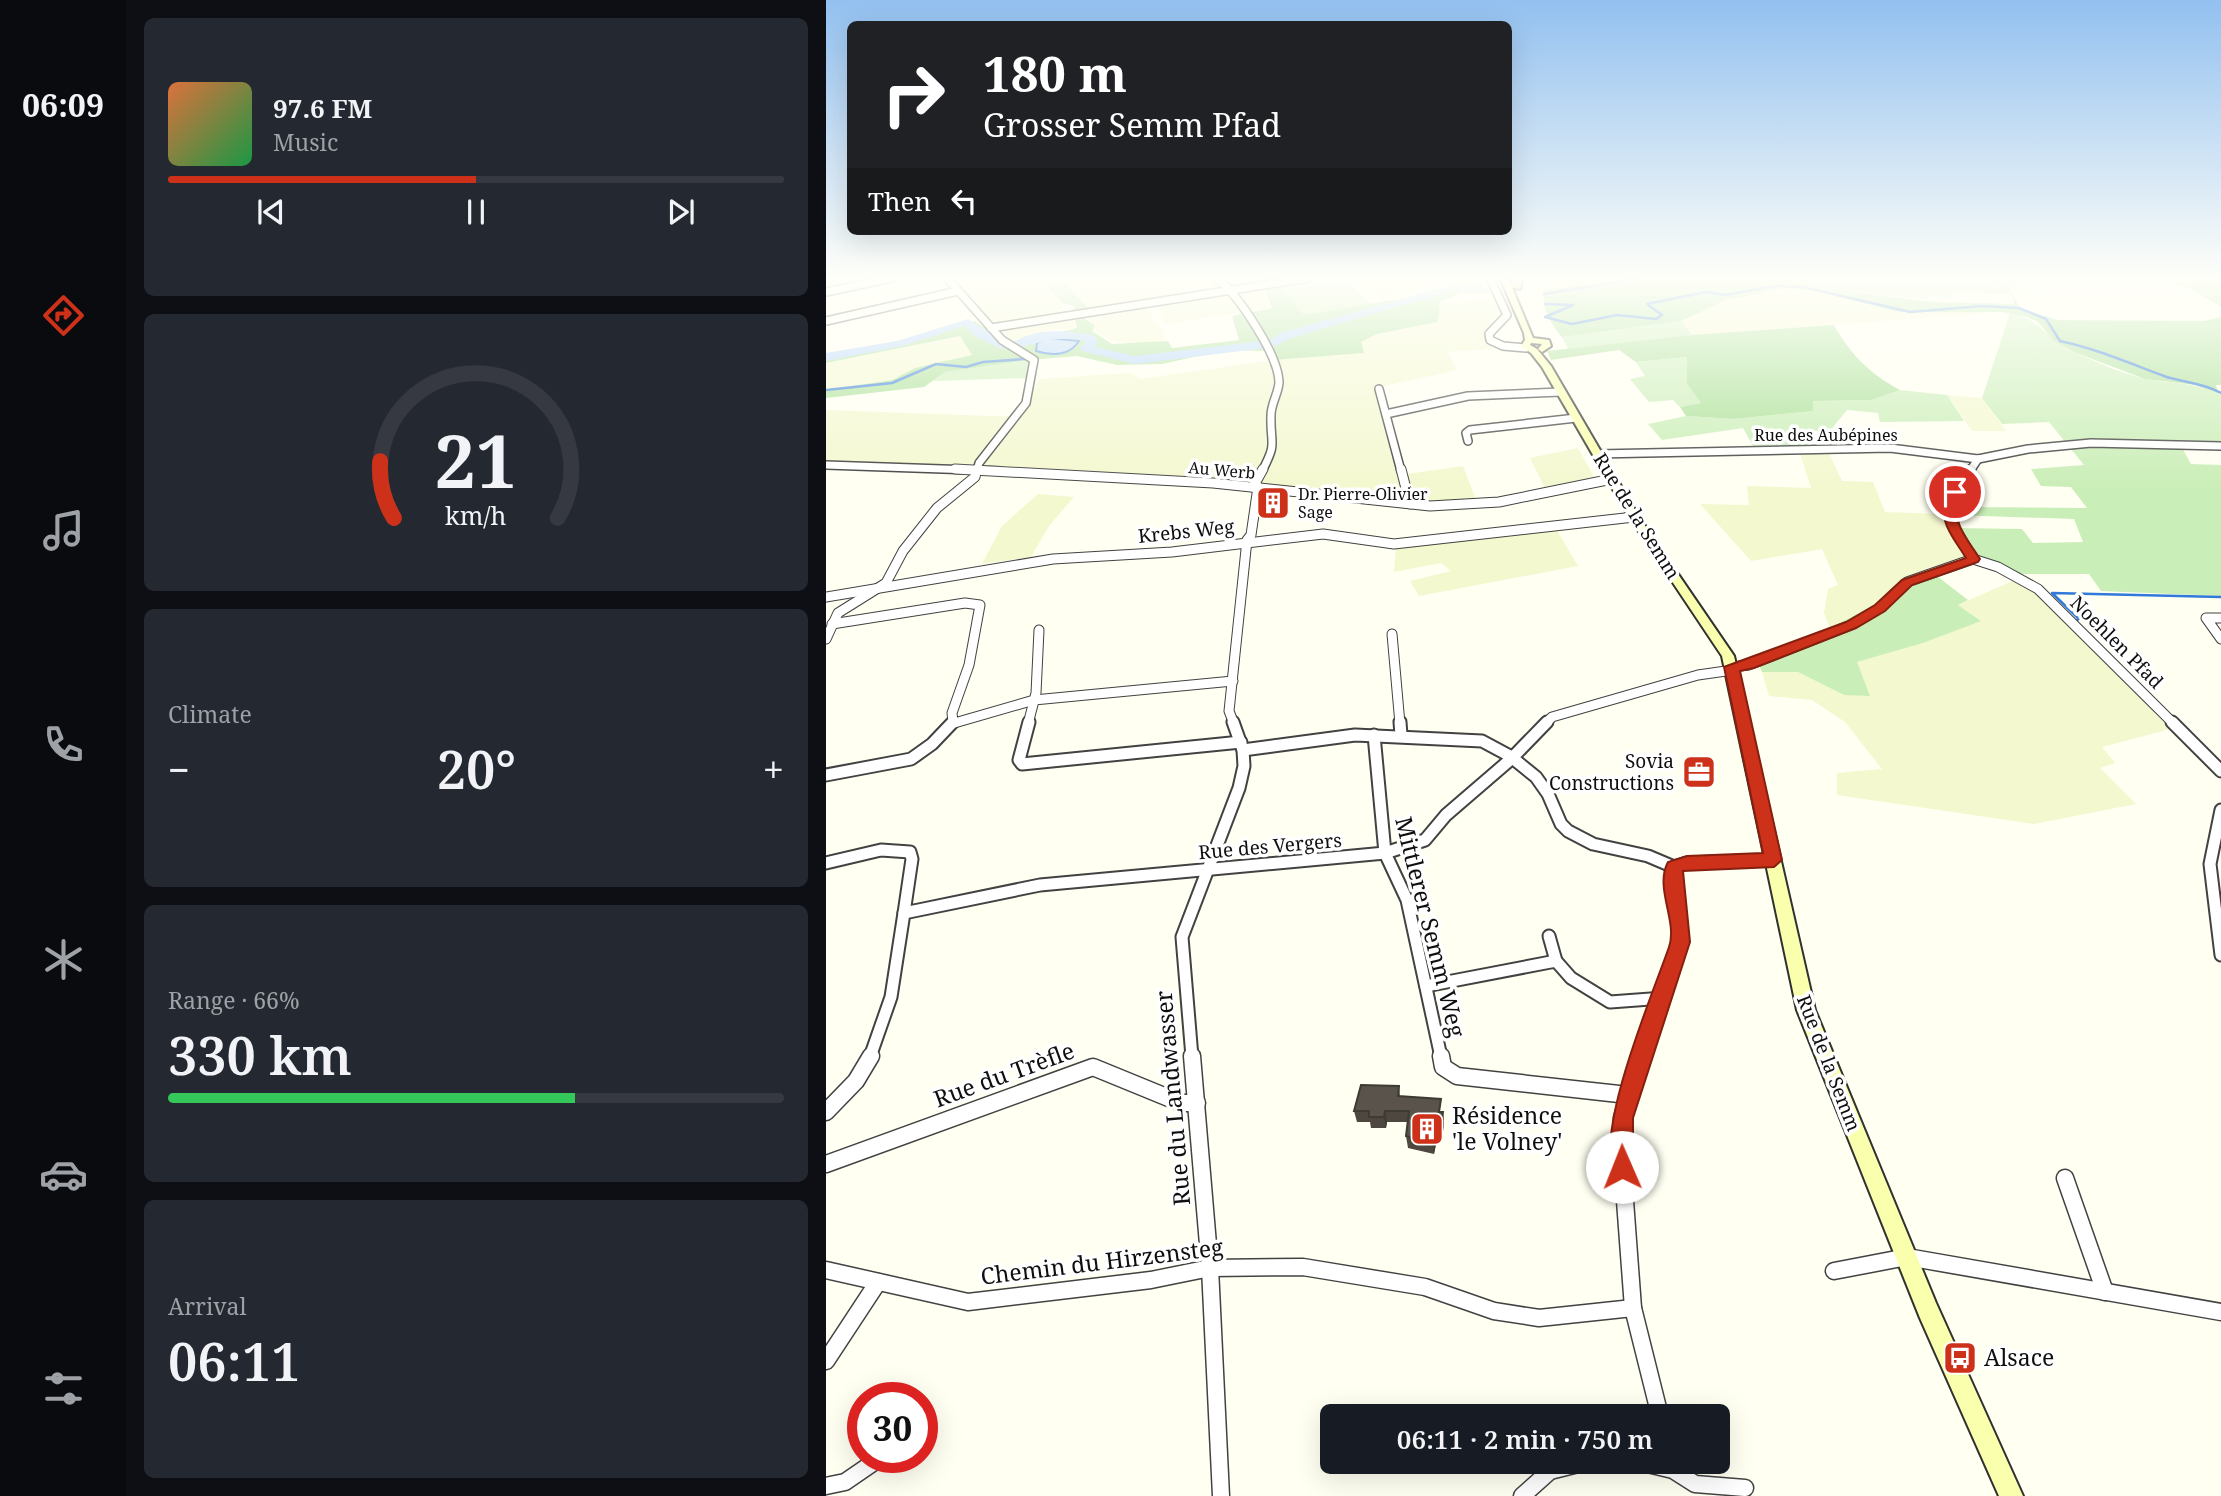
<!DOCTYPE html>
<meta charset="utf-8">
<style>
:root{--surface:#171b24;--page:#242831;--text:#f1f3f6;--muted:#9ea1a6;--line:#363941;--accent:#cd3119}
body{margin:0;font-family:"Noto Serif",serif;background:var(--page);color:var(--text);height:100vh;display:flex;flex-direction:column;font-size:26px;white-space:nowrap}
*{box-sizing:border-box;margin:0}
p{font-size:23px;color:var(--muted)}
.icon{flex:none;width:38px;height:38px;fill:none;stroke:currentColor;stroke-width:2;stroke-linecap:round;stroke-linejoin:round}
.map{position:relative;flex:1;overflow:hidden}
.drawer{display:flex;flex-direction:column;gap:18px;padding:18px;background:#0d0f14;width:700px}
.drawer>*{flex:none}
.guide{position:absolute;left:21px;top:21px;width:665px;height:214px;border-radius:10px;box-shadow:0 7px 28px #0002;background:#202124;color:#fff;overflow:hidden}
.speed{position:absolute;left:21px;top:1382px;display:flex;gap:14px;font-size:35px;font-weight:700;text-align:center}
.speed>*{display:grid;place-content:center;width:91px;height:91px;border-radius:50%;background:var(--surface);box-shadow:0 7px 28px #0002;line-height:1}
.speed .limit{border:10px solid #d22;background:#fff;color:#111}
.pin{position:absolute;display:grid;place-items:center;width:60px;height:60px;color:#fff;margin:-30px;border:4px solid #fff;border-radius:50%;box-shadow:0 2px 7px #0007}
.me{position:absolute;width:77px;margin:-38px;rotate:359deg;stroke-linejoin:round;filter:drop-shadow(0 0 5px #0008)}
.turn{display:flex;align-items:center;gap:24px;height:147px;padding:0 21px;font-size:32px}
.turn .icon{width:91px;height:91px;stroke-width:2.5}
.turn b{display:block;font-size:49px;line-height:60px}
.then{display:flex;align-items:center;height:66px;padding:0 21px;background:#0003;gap:14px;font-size:26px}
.big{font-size:52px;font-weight:600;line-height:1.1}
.drawer .card{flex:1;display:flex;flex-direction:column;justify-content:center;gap:10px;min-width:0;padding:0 24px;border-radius:10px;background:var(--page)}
.drawer .dial{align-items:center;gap:0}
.dial svg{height:182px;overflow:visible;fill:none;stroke:var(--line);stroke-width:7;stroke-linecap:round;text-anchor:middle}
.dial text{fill:var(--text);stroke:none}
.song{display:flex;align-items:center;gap:21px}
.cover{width:84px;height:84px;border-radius:10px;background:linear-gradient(135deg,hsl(20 70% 55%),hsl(140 70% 35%))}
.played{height:7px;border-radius:4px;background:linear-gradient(90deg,var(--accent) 50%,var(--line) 50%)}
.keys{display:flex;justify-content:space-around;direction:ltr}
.heat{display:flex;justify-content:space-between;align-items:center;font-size:38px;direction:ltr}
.charge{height:10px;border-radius:5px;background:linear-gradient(90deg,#34c759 66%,var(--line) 0)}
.trip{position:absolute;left:494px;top:1404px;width:410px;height:70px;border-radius:10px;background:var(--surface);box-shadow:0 7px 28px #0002;font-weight:600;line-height:70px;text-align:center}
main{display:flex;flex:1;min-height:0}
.menu{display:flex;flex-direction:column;width:126px;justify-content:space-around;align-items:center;background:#090b0e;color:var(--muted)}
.menu .icon{width:49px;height:49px}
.menu .on{color:var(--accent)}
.menu b{font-size:32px;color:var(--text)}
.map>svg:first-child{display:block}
.farmland{fill:#f4f8cf}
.green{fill:#caeeb7}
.forest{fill:#a9e095}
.water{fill:#b1d3fc;stroke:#3179da;stroke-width:2}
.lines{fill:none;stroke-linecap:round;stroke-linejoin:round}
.stream{stroke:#3179da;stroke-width:2.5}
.river{fill:#b1d3fc;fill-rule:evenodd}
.minor-far3-casing{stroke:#424242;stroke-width:10}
.minor-far2-casing{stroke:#424242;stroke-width:11}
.minor-far1-casing{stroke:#424242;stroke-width:15}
.minor-casing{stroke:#424242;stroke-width:19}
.secondary-casing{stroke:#313131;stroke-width:4}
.motorway-casing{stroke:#202020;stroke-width:4}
.minor-far3{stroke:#fff;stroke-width:7}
.minor-far2{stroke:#fff;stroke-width:9}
.minor-far1{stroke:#fff;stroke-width:11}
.minor{stroke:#fff;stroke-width:16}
.secondary{fill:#faffad;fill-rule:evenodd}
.motorway{fill:#ffbf50;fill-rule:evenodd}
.wall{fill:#4d4740}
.shaded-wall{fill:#3e3a34}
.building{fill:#59534b;stroke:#3e3a34;stroke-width:2}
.route{fill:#cd3119;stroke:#852010;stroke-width:2}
.labels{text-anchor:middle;stroke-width:7;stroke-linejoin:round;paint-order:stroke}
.far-street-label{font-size:16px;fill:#0f0f0f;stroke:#fff}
.far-poi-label{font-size:16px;fill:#0f0f0f;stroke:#fff;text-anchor:start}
.street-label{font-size:19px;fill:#0f0f0f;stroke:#fff}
.poi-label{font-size:19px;fill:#0f0f0f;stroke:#fff;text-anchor:end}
.near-street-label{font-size:23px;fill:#0f0f0f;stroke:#fff}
.near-poi-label{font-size:23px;fill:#0f0f0f;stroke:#fff;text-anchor:start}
</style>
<main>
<nav class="menu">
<b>06:09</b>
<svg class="icon on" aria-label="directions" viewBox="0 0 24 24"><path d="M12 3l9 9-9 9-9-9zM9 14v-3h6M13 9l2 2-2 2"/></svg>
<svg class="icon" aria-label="music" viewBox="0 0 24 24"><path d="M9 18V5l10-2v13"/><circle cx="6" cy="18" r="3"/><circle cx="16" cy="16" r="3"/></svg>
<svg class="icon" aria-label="phone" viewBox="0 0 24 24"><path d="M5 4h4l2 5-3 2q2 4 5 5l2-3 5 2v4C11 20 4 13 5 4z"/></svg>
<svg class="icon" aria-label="climate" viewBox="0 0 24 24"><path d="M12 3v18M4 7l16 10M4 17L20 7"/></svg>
<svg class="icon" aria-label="car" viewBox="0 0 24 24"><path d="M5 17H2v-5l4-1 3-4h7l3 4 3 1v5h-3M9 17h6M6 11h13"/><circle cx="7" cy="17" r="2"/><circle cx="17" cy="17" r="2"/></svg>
<svg class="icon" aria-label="filters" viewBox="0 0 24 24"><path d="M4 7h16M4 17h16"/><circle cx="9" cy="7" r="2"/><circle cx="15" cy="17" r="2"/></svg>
</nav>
<section class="drawer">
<div class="card">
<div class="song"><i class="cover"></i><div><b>97.6 FM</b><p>Music</p></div></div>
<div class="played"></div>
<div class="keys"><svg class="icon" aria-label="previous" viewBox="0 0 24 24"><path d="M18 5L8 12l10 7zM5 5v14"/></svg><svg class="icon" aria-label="pause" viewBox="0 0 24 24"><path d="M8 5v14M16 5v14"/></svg><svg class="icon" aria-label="next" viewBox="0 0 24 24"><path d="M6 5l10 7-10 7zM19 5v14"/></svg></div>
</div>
<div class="card dial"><svg viewBox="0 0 100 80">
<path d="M14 69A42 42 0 1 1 86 69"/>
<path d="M14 69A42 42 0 0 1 8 44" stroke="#cd3119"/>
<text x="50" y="56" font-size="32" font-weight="700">21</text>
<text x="50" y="72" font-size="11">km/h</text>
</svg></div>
<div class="card"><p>Climate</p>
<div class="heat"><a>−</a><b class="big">20°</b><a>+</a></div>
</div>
<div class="card"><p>Range · 66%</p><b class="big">330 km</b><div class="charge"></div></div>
<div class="card"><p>Arrival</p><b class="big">06:11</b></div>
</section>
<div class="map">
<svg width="1395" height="1496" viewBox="0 0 1395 1496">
<rect width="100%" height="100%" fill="#fffff2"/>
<g class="farmland">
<polygon points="128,278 387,278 401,289 268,310 237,279 216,284 243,314 173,326 165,324"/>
<polygon points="525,278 659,278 661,283 643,279 612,282 556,297"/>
<polygon points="720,278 800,278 740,287 721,287"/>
<polygon points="434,287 444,308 422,311 410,292"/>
<polygon points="962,288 991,291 1073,312 1177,312 866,335 855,321 900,300"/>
<polygon points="404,293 414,312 340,324 330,303"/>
<polygon points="671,299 676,315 657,333 667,349 622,352 631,370 549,388 574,475 637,466 651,503 581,502 415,482 0,462 0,410 195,417 213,379 304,373 314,379 448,360 538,353 535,342 551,334 611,322 614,303"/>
<polygon points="321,306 329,324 337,329 339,341 315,344 286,341 267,330 269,326 260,317 248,320 249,327 245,329 228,329 185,341 172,329"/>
<polygon points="134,336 147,355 89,368 66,380 0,390 0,363"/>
<polygon points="1121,395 1156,398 1180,431 1146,431"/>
<polygon points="752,448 769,479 720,490 704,458"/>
<polygon points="974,453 1003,453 1016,481 1047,482 1059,512 1113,514 1148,557 1004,630 998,613 1002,589 1012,585 996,549 925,561 874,504 923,505 921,486 985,488"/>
<polygon points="212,494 248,497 223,526 205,557 156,564 176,526"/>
<polygon points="729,527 752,566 593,596 584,581 625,571 615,563 568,572 570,546"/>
<polygon points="1191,579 1227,599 1344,729 1276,747 1289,763 1274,768 1310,804 1208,824 1011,795 1011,773 1056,769 1019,722 986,700 943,696 936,672 972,672 1018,695 1043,695 1030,662 1097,643 1154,620 1132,605"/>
</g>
<g class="green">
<polygon points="487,278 519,278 544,304 477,316 452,284"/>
<polygon points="985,278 1166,278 1186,295 1127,291 1127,298 1105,296 1101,299 1003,289 980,290"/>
<path d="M1184,313C1219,321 1219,339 1248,352C1270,362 1297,374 1320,379C1346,384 1372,382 1395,395V447L1354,444L1365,464L1395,465V596L1275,591L1263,574H1195L1148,557L1127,528L1196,529L1207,543L1257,542L1248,519L1127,515L1130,507L1261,508L1245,487L1215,486L1205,469L1258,465L1223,422L1176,424L1156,398Z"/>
<polygon points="855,321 866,335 742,349 736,337"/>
<polygon points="862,357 861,384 875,403 854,407 847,400 823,402 804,379 819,376 810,362"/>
<polygon points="205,360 203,378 107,381 119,372"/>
<polygon points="1074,390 1121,395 1138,421 1054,422 1052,413 1021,410 1003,432 982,430 986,445 927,446 917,428 836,440 822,424 860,416 908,419 987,411 986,401 1045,400"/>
<path d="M1103,570L1142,600L1132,605L1155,621L1097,643L1031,662L1044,696L1018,695L972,672H936L930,657C969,643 1007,628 1044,607C1065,595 1081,579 1103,570Z"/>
</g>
<g class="forest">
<path d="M803,278H985L980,290L962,288L900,300L855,321L736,337C725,325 715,308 718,290Z"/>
<polygon points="1166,278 1251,278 1181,285 1194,308 1231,320 1378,321 1395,317 1395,385 1390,385 1392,393 1370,385 1319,379 1248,352 1228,341 1212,322 1201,317 1177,312 1073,312 991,291 1003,289 1108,302 1188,304 1186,295"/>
<polygon points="1313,278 1395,278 1395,307 1362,287"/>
<polygon points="236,281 266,311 245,313 249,306 236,303 221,286"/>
<polygon points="637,281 668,293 636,293 614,302 612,322 551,334 535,342 538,353 448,360 439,351 400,350 336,364 291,365 251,356 205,360 119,372 98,387 0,398 0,390 66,380 89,368 146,355 134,336 0,363 0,357 76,345 104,331 149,321 180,343 248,329 251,327 249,320 258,318 269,326 266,331 286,344 342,341 346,348 413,340 406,316 446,308 437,286 452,284 477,315 586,297"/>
<path d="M1008,325C1025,355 1044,374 1074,390L1045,400L987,401V411L908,419L860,416L854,407L875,403L861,384V357L810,362L793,350L725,360L721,351L866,335Z"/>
</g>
<path class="water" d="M221,338L253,341C244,356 226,356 210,351L211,343Z"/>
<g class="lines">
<g class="stream">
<polyline points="718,294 816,278"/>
<path d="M719,304L747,305L719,317L746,324L791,315L830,319L836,315L821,304L880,292L899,295L950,286L977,287L1084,312L1156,306L1193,308L1220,319L1234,341C1271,349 1303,363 1338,376C1358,383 1375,382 1395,393"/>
<polyline points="0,390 66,383 110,364 140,367 157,362 198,359"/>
<polyline points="1247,622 1253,619 1226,593 1395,597"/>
</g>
<g class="river">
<path d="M648,283L661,288L656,291L632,290L553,312L462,339L448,347L309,364L256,351L254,348L260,341C235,335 215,342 191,348L185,344C208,327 243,330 269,336L272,343L269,347L309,356L445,340L454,333L626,285Z"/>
<polygon points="142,319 185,346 175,349 149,336 139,326 77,346 0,361 0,353 71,341"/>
</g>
<defs>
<g id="minor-far3">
<polyline points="121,278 176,340 208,360 200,403 153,463 151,471"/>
<path d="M391,278C412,295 453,355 453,383C452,394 445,404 445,415C444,446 452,441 436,471"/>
<polyline points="664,278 681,315 663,334 664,340 677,346 700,348"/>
<polyline points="0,292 65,278"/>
<polyline points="0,321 132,291"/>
<polyline points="165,328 482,278"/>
<polyline points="553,389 575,471"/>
<polyline points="560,414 642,396 735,392"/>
<polyline points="642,441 640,433 644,430 750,418"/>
<polyline points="771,454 1064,448 1152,459 1202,449 1265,443 1395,446"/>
<polyline points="0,465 175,471"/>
<polyline points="1144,471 1152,459"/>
</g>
<g id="minor-far2">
<polyline points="129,469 387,483 604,506 673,502 786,479"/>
<polyline points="575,469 584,504"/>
<polyline points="427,487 437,469"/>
<polyline points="1147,559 1172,567 1212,589 1348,724"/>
<polyline points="0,597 227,559 346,552 497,534 568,544 808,517"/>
<polyline points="1395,618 1380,618 1395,639"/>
<polyline points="6,624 139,603 154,605 143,665 126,713 127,722"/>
<polyline points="566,634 574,724"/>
<polyline points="0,639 12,613 60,583 77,551 111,508 149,477 151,469"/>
<polyline points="905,667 923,665 1025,625 1054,608 1081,582 1147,559 1129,528 1124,508 1145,469"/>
<polyline points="125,724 208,700 407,681"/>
<polyline points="202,724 210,693 213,630"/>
<polyline points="408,724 403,711 421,540 425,535 432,487"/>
<polyline points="719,724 726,717 872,675 907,670"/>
</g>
<g id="minor-far1">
<polyline points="203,722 193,760 196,764 415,742"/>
<polyline points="407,722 417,750 529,735 656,741 684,756 710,777 722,794 735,824 742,831 767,844 822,856 848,867 861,863 948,860"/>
<polyline points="574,722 575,735"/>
<polyline points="1346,722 1395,771"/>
<polyline points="548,735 559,853 581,900 615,1057"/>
<polyline points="0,775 85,759 106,744 127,722"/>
<polyline points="1395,810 1384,864 1395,955"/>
<polyline points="0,863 55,850 84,852 86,859 78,913 214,885 559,853 599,840 620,815 685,759 721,722"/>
<polyline points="723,936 730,961"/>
<polyline points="600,986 730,961 745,978 784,1002 838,998"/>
<polyline points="44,1057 65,997 78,913"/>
<polyline points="366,1057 356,937 413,788 418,766 417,750"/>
<polyline points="815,1057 854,942 847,892 848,867"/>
</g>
<g id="minor">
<polyline points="366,1056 384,1268 395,1496"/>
<polyline points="615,1056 617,1067 631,1076 802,1095"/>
<polyline points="815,1056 796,1118 795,1147 807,1308 834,1416"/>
<polyline points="0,1112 30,1081 45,1056"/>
<polyline points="0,1164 267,1067 355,1103 371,1103"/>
<polyline points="1239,1178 1279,1292"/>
<polyline points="0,1270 142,1302 325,1280 384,1268 477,1267 599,1287 668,1311 713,1318 807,1308"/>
<polyline points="1008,1271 1081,1257 1395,1312"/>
<polyline points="0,1361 52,1282"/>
<polyline points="809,1461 847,1470 869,1484 919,1488"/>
<polyline points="0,1486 19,1482 54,1458"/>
<polyline points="696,1496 724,1471 764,1461"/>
</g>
<polygon id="secondary" points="674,278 682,278 707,338 723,340 725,346 716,352 712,349 716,344 705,343 704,345 711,349 725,366 813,517 908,656 989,1010 1110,1303 1197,1496 1173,1496 1094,1318 971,1010 896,656 803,517 716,367 705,353 695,346 699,340 698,333"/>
<polygon id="motorway" points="687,278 697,278 694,289 685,287"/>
</defs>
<use href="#minor-far3" class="minor-far3-casing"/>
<use href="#minor-far2" class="minor-far2-casing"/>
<use href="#minor-far1" class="minor-far1-casing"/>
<use href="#minor" class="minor-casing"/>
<use href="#secondary" class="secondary-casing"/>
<use href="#motorway" class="motorway-casing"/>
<use href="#minor-far3" class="minor-far3"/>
<use href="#minor-far2" class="minor-far2"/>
<use href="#minor-far1" class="minor-far1"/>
<use href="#minor" class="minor"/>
<use href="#secondary" class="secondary"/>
<use href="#motorway" class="motorway"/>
</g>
<g class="wall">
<polygon points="453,498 452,508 440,509 439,501"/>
<polygon points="573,1086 574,1097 617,1112 618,1124 616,1139 611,1139 608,1154 582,1148 580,1136 582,1122 561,1122 560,1128 545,1128 544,1122 531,1122 528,1111"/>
</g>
<g class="shaded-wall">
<polygon points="559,1111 561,1122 560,1128 558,1117"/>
<polygon points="617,1112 618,1124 616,1139 614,1128"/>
<polygon points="610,1127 611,1139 608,1154 607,1143"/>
</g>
<g class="building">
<polygon points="451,490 451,500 439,501 440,491"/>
<polygon points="535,1085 573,1086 572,1096 615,1099 613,1112 617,1112 614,1128 610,1127 607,1143 580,1136 583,1111 559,1111 558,1117 543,1117 543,1111 528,1111"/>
</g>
<linearGradient id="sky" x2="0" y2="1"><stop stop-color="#92c0f0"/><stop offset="0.57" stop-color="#fffff9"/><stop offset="1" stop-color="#fffff9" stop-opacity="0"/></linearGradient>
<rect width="1395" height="488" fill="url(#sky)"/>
<path class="route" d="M1125,490L1135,492C1124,523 1138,534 1154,559L1152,562L1086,585L1059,611L1030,628L928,668L914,671L956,860L948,867L857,871L864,942L807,1118V1167L804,1174L796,1177L788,1174C769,1129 826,996 843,947C852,921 828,888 842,862L861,856L937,853L898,667L1020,622L1049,605L1076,580L1140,558C1124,532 1109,520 1125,490Z"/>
<defs>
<symbol id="building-square" viewBox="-11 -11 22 22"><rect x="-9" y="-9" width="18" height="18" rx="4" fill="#cd3119" stroke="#fff"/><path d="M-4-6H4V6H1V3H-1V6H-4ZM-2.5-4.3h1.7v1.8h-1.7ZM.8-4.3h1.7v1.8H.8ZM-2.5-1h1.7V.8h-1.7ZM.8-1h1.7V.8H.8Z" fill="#fff"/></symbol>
<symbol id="office-square" viewBox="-11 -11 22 22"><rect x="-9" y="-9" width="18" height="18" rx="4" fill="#cd3119" stroke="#fff"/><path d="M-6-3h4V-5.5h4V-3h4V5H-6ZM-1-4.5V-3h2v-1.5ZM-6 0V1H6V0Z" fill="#fff"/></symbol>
<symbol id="bus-square" viewBox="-11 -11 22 22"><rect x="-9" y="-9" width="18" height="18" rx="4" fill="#cd3119" stroke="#fff"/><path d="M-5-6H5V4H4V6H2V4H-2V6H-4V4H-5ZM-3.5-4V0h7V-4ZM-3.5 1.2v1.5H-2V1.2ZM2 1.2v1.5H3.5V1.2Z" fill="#fff"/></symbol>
</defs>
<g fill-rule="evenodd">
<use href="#building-square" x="428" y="484" width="38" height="38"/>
<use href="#office-square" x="854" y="753" width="38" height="38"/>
<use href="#building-square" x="582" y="1110" width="38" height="38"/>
<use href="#bus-square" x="1115" y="1339" width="38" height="38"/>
</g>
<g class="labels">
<g class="far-street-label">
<text x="1000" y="441">Rue des Aubépines</text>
<text transform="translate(396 470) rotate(5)" y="6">Au Werb</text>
</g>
<g class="far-poi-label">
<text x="472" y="500">Dr. Pierre-Olivier<tspan x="472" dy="18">Sage</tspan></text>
</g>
<g class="street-label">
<text transform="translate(811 516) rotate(58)" y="7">Rue de la Semm</text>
<text transform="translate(360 531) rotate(-6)" y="7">Krebs Weg</text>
<text transform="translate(1291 642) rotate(45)" y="7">Noehlen Pfad</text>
<text transform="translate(444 846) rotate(-5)" y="7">Rue des Vergers</text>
<text transform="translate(1003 1063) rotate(69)" y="7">Rue de la Semm</text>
</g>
<g class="poi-label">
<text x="848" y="768">Sovia<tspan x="848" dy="22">Constructions</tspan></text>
</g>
<g class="near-street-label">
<text transform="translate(604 927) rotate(76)" y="8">Mittlerer Semm Weg</text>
<text transform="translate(178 1075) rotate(-20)" y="8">Rue du Trèfle</text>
<text transform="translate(347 1098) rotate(-95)" y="8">Rue du Landwasser</text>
<text transform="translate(276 1262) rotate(-7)" y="8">Chemin du Hirzensteg</text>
</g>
<g class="near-poi-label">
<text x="626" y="1124">Résidence<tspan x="626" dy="26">'le Volney'</tspan></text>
<text x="1158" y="1366">Alsace</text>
</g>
</g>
</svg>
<div class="speed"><div class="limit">30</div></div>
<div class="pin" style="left:1129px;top:492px;background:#d93025"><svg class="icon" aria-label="arrive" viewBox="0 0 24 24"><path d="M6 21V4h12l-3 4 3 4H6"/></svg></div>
<svg class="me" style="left:796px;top:1167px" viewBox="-20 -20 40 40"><circle r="19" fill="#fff"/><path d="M0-13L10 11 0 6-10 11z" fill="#cd3119"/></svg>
<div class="trip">06:11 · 2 min · 750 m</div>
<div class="guide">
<div class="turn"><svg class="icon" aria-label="right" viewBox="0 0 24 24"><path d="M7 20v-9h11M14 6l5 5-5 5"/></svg><div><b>180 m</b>Grosser Semm Pfad</div></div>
<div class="then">Then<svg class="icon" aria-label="left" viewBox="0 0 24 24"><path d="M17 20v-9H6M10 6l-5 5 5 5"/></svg></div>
</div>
</div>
</main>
